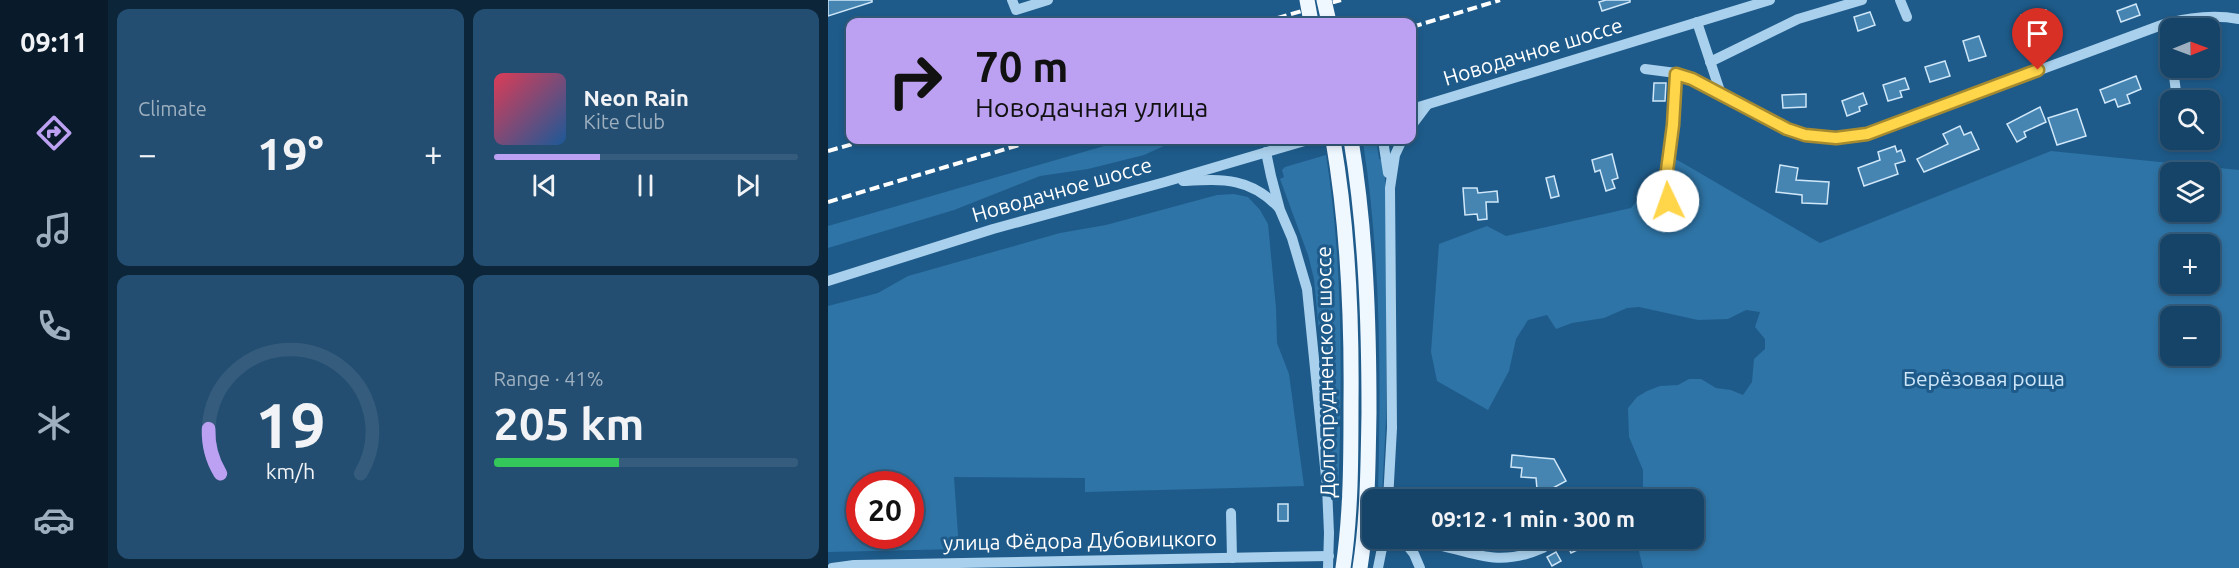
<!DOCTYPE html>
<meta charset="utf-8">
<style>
:root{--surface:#164468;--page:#234e71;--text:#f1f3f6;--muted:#9eb0c0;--line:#355c7c;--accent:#bca0f2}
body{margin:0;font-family:Ubuntu,sans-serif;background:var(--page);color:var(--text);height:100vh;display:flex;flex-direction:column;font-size:22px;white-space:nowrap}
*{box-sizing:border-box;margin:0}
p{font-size:20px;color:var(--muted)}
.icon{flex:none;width:33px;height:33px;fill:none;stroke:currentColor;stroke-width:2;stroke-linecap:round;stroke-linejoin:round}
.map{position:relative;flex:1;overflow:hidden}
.sheet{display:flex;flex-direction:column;gap:9px;padding:9px;background:#0c2539;width:720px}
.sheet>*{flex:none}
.guide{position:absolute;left:18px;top:18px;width:570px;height:126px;border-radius:12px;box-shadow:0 3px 9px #0003,0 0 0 2px var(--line);background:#bca0f2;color:#111;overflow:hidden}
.needle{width:39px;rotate:89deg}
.controls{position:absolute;left:1332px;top:18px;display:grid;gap:12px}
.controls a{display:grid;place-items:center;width:60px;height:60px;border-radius:12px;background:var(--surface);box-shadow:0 3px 9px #0003,0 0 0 2px var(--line);font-size:30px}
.speed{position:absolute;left:18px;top:471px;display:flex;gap:12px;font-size:30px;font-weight:700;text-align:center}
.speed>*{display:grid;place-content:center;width:78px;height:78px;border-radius:50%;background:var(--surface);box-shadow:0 3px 9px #0003,0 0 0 2px var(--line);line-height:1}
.speed .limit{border:9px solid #d22;background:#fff;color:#111}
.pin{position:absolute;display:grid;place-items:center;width:51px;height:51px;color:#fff;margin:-62px -26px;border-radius:50% 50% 50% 0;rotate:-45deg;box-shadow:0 0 6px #0007}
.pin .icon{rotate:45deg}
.me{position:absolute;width:66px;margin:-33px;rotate:357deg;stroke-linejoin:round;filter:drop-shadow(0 0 4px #0008)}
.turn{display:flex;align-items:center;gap:21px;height:126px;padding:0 30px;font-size:27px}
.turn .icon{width:78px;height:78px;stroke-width:2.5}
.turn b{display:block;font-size:42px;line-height:51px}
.big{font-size:45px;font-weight:600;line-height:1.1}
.sheet .widget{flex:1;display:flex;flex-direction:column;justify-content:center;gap:9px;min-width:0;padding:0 21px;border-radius:12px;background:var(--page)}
.sheet .dial{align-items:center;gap:0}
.dial svg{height:156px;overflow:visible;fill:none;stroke:var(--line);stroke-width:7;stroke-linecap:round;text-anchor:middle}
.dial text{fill:var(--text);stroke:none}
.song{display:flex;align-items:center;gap:18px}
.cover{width:72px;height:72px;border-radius:9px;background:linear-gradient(135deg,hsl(350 70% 55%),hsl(210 70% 35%))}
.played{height:6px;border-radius:3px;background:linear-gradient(90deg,var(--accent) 35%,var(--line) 35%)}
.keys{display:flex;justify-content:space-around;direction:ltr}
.heat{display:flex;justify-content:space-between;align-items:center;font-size:33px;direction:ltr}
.charge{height:9px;border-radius:4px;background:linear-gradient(90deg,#34c759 41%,var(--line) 0)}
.sheet .tiles{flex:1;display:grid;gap:9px;grid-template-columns:repeat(2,1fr)}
.trip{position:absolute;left:534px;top:489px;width:342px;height:60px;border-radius:12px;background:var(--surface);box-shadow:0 3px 9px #0003,0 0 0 2px var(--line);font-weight:600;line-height:60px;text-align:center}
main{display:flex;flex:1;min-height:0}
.tabs{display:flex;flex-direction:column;width:108px;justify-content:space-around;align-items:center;background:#091b2a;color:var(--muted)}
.tabs .icon{width:42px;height:42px}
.tabs .current{color:var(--accent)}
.tabs b{font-size:27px;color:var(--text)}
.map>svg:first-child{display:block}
.green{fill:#2e74a6;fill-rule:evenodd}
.building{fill:#4685b2;stroke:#cfe7f9;stroke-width:1.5}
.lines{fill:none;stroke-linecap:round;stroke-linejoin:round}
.minor{stroke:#a9d0ec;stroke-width:10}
.major{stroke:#eff7ff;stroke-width:15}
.rail{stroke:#fff;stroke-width:4;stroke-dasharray:10 4.5;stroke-linecap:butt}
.major-bridge{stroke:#eff7ff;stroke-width:15}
.route-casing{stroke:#a68a30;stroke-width:15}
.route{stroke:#ffd54a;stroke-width:10}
.labels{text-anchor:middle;stroke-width:6;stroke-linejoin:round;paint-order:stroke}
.street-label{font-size:21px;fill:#fff;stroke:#1e5b8a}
.park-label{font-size:21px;fill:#cfe7f9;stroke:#1e5b8a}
</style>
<main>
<nav class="tabs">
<b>09:11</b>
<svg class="icon current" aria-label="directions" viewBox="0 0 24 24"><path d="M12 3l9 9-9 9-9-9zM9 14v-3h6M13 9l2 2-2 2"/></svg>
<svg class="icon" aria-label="music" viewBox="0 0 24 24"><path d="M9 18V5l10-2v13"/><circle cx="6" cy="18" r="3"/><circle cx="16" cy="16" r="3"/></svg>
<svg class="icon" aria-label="phone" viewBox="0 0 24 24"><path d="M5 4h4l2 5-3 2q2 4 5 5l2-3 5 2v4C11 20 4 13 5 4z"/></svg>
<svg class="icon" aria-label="climate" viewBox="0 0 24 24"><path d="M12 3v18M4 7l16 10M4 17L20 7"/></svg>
<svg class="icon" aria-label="car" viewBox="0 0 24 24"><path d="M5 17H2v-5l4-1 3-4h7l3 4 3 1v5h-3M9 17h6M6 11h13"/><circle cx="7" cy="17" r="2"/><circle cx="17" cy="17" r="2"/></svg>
</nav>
<section class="sheet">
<div class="tiles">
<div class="widget"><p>Climate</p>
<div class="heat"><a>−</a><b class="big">19°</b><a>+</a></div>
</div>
<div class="widget">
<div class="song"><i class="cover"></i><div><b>Neon Rain</b><p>Kite Club</p></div></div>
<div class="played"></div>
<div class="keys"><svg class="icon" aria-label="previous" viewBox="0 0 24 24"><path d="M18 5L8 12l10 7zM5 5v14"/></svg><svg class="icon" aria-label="pause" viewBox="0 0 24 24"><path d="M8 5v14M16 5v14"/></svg><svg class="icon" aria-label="next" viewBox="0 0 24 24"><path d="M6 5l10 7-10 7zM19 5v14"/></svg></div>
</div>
<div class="widget dial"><svg viewBox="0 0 100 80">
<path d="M14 69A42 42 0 1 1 86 69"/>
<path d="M14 69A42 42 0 0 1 8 46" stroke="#bca0f2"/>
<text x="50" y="56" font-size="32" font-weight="700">19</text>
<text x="50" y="72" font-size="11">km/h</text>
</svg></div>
<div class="widget"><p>Range · 41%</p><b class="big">205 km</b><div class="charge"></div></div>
</div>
</section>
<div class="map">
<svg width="1411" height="568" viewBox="0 0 1411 568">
<rect width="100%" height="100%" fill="#1e5b8a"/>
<g class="green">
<polygon points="297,140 349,140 316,155 260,169 212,176 126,210 0,248 0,226"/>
<path d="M543,140L549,146L551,159L556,160L558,196V420L554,494L550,493C553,377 553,258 535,142Z"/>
<path d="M1223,151L1411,170V568H815L808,539L866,538V500L815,499V470L801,437L800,408L809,397L819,391L832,386L850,385L861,379H873L888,388L903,390L915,395L924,382L926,359L937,349V339L927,327L932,312L918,310L900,319L870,320L811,307L799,308L776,318L744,323L728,329L719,315L700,320L688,339L681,371L660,410L609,381L603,352L611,244L659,226L678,236L803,208L846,158L992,243ZM1342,172H1382V212H1342ZM1342,244H1382V284H1342ZM1342,316H1382V356H1342Z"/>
<path d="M498,155C516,269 514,385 510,500L507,501L486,279L480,255L452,179L456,177L454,170L457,167Z"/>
<path d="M406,194L420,197L432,210L440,224L448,308L449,343L461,374L476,486L257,492V478L126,477L131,549L0,552V306L50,293L80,276L232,233L278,225L389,195ZM32,484H82V536H32Z"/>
</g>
<g class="building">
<polygon points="0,0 44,0 44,2 0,16"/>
<polygon points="778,0 802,0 802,2 774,11 771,2"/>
<polygon points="1308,4 1312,15 1293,22 1289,11"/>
<polygon points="1218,10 1221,26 1196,31 1193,15"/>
<polygon points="1042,12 1047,25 1030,31 1026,17"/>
<polygon points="1151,36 1158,56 1141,61 1135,41"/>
<polygon points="1117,61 1122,76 1102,82 1097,67"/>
<polygon points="1308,76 1313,89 1299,95 1302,103 1290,107 1287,99 1277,103 1272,90"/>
<polygon points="1077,78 1081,89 1072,91 1074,97 1060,101 1055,85"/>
<polygon points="826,83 838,83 837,101 825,101"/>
<polygon points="1035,93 1039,104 1031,107 1032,111 1019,116 1014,101"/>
<polygon points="978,94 978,107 955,108 954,95"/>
<polygon points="1212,107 1218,122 1196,132 1198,137 1189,142 1179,124"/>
<polygon points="1249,109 1258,136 1229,145 1220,118"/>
<polygon points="1384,118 1393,120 1391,129 1382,127"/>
<polygon points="1132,126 1136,135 1143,132 1151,149 1096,172 1089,159 1120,144 1115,134"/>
<polygon points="1067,146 1069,152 1073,150 1077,161 1067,164 1070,174 1036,186 1030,168 1052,160 1050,152"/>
<polygon points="784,154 790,178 784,180 787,188 778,191 772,170 767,172 764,160"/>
<polygon points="952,165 970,168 968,180 1001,182 999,204 974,203 974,195 948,192"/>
<polygon points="726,176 731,196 723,198 718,178"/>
<polygon points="635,188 649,188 650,193 669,191 670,202 658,202 659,219 650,220 649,214 637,215"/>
<polygon points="684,455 726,459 738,481 725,488 726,500 710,500 708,478 693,477 694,468 683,467"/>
<rect x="450" y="504" width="10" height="17"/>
<polygon points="736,538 774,538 743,553"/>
<polygon points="728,552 733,561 724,566 719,557"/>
</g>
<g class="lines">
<g class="minor">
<polyline points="184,0 188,10 220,0"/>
<polyline points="1072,0 1079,17"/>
<polyline points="869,22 893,94"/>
<polyline points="1339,23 1342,50"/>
<polyline points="882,62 970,19 1034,0"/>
<polyline points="1345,68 1349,100"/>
<path d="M817,69L848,73L864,79L959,129L977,135L1008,138L1039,134L1339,23C1363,17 1386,14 1411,19"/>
<polyline points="584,109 942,0"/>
<polyline points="584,125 599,105"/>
<polyline points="555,140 560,173"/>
<polyline points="438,152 443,176 452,210 464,238 479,289 499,487 501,533 500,568"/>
<path d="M355,181C395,179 422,177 451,208"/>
<polyline points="840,201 838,178 845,125 848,73"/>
<polyline points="0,281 165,229 337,182 480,140"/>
<polyline points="560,500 564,428 562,188 567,155 574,140"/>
<polyline points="403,513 404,558"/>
<path d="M571,538C581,540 593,540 603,543C647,553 670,568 715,548"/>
<polyline points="574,539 586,554 592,568"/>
<polyline points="4,568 26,565 501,556"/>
<polyline points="550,568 556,538"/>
</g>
<g class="major">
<path d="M505,140C520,227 524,315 523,404C523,458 523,514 515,568"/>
<path d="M523,140C538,230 541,322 541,413C540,464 540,517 532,568"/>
</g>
<g class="rail">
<polyline points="435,22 513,0"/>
<polyline points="584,27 672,0"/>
<polyline points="0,151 39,140"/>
<polyline points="0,202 208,140"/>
</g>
<g class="major-bridge">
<polyline points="479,0 483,22"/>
<polyline points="496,0 501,22"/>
</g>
</g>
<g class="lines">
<defs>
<polyline id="route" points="840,201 838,178 845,125 848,74 864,79 959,129 977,135 1008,138 1039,134 1210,70"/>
</defs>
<use href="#route" class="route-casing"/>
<use href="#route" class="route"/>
</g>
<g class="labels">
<g class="street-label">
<text transform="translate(705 52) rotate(-17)" y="7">Новодачное шоссе</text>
<text transform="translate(234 190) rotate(-16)" y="7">Новодачное шоссе</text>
<text transform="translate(498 372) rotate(-91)" y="7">Долгопрудненское шоссе</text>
<text transform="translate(252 541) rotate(-1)" y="7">улица Фёдора Дубовицкого</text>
</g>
<g class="park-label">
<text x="1156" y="386">Берёзовая роща</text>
</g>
</g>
</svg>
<div class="controls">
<a><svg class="needle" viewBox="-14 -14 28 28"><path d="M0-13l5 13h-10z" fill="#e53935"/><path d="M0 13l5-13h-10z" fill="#9eb0c0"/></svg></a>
<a><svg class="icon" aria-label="search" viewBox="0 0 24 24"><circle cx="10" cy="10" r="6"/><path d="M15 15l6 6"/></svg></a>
<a><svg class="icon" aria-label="layers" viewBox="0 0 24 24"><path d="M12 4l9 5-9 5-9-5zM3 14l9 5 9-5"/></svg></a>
<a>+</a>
<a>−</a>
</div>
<div class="speed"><div class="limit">20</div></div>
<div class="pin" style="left:1210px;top:70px;background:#d93025"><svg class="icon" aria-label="arrive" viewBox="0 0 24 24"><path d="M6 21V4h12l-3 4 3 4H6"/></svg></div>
<svg class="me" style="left:840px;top:201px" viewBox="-20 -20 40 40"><circle r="19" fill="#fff"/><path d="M0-13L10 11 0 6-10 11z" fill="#ffd54a"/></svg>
<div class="trip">09:12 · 1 min · 300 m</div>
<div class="guide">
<div class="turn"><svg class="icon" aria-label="right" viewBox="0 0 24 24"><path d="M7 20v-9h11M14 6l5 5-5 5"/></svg><div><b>70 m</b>Новодачная улица</div></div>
</div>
</div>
</main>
